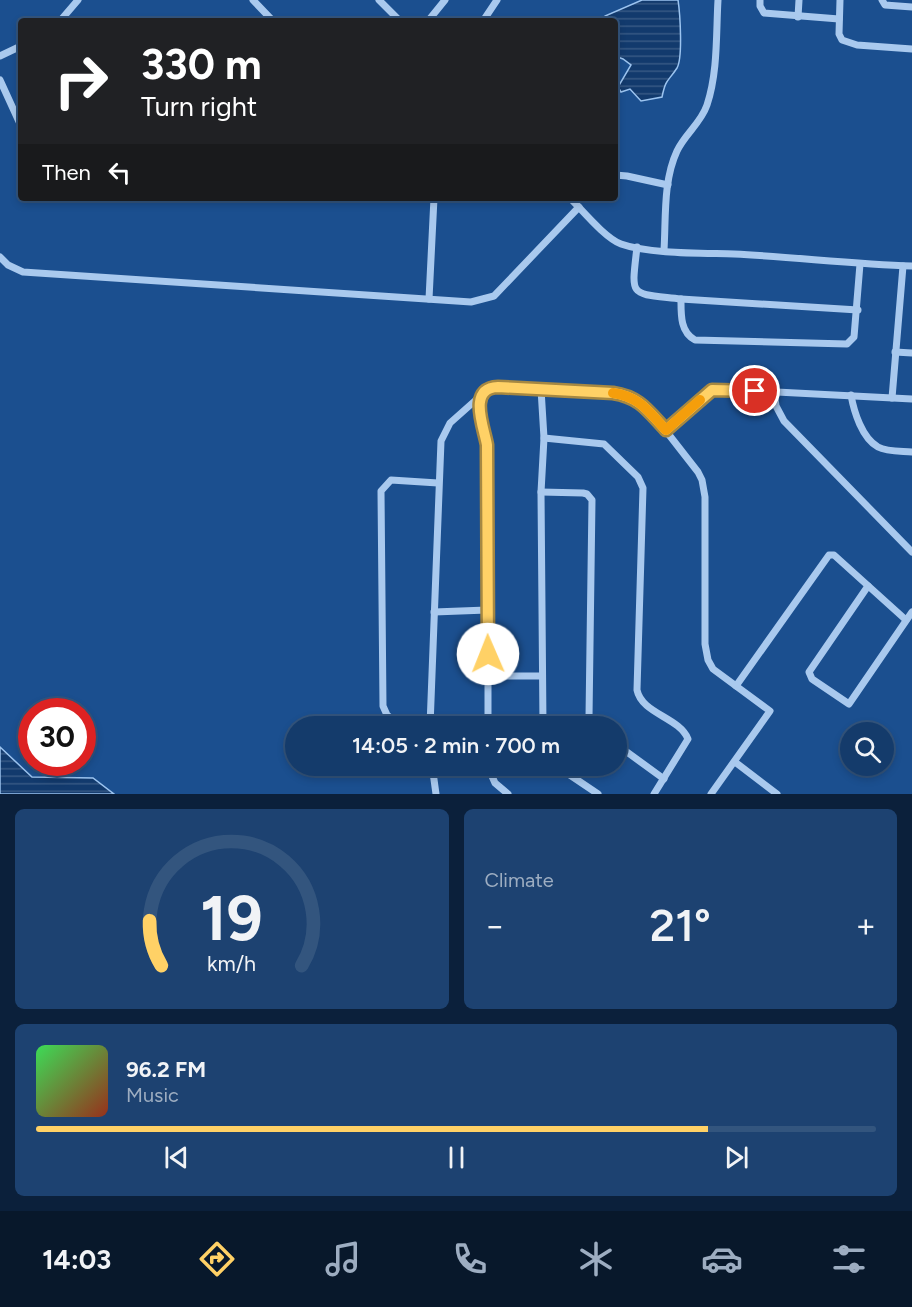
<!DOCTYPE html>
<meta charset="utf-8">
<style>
:root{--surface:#143b6b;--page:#1d4271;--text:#f1f3f6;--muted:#9dadc1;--line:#33557e;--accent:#ffd166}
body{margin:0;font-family:Figtree,sans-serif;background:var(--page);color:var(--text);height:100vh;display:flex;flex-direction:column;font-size:22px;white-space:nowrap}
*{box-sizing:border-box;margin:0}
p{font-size:20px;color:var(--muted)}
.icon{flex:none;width:33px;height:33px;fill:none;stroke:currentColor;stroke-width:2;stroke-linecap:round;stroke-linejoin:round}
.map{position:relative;height:794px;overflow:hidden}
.details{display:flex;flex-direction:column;gap:15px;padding:15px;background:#0b203b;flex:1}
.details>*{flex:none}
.banner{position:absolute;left:18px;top:18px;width:600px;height:183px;border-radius:6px;box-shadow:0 3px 9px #0003,0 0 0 2px var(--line);background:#202124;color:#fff;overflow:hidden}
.fabs{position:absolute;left:840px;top:722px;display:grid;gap:12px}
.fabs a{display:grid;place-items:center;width:54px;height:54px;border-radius:50%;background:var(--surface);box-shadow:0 3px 9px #0003,0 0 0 2px var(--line);font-size:30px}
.speed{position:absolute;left:18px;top:698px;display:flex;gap:12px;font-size:30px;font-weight:700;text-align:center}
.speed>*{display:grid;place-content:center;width:78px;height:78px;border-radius:50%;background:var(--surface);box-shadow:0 3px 9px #0003,0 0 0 2px var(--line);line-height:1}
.speed .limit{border:9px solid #d22;background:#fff;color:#111}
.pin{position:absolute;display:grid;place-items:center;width:51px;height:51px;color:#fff;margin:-26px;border:3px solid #fff;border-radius:50%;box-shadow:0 2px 6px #0007}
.me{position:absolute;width:66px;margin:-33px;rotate:359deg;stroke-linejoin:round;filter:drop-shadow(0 0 4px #0008)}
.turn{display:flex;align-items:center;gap:21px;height:126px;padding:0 24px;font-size:27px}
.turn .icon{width:78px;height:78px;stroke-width:2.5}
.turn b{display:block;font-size:42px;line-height:51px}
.then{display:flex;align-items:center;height:57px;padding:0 24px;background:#0003;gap:12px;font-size:22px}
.big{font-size:45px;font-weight:600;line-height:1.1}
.details .widget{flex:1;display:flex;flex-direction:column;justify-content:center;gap:9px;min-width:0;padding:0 21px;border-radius:9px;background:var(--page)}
.details .dial{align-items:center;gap:0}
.dial svg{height:156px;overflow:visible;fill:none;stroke:var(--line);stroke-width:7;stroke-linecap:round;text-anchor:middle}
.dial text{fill:var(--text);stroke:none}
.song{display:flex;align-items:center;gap:18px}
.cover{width:72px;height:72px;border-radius:9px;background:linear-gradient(135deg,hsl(130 70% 55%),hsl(10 70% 35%))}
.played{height:6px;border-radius:3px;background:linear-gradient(90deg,var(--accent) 80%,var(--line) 80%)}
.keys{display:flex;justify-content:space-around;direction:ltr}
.heat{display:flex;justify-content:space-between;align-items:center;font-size:33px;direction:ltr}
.details .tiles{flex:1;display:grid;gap:15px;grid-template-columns:1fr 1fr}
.widget:last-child{grid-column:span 2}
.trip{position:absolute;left:285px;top:716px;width:342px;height:60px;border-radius:30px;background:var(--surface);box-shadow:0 3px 9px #0003,0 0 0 2px var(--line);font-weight:600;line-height:60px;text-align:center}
.tabs{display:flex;height:96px;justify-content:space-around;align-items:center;background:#08182b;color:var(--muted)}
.tabs .icon{width:42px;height:42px}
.tabs .active{color:var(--accent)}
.tabs b{font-size:27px;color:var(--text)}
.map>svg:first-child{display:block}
.water{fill:url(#water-rules);stroke:#9cc4f0;stroke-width:1.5}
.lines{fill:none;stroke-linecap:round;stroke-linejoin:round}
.minor{stroke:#a9c9ee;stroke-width:7}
.route-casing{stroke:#a68842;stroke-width:15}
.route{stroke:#ffd166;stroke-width:10}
.slow{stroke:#f59e0b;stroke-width:10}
</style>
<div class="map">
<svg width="912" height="794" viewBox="0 0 912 794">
<defs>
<pattern id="water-rules" width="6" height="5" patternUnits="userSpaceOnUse" patternTransform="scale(1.5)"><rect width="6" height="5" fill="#123a6d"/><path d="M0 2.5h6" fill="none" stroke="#365883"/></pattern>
</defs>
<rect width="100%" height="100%" fill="#1b4f8f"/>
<g class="water">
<path d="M642,0H678C680,13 683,58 677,68C668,82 666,78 662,97L641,101L630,89L621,92L618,87L631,65L623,59L615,56V21H604L605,16Z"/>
<polygon points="0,747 32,777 93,778 114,794 0,794"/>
</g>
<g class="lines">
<g class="minor">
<polyline points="253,0 273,21"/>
<polyline points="379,0 400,21"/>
<polyline points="760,0 760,6 764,13 839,19"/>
<polyline points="840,0 839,34 842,40 857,45 912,49"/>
<polyline points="882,0 885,5 912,7"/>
<polyline points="798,17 799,0"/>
<polyline points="60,21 78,0"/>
<polyline points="428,21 445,0"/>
<polyline points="483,21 497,0"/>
<polyline points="0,56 21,46"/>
<polyline points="0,80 21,126"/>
<polyline points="615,175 627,176 668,185"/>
<path d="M570,198C583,211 605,238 621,244C649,254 703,253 734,254C794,257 853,264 912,266"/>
<path d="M637,247C631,299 629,293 681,299C681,314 680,332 695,340L847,344L854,337L860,264"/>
<path d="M664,250C666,218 663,181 677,151C685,134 701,123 707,105C718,72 716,34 718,0"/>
<polyline points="0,257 8,265 23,272 471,302 494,296 579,207"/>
<polyline points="429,299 434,198"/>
<polyline points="681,299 858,310"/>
<polyline points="895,352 912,353"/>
<polyline points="541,389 544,438 541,492 543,726"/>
<polyline points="774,391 776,406 784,421 912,552"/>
<polyline points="482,395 479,413 487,445 488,518 488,726"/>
<path d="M851,395C854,412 862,438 878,447C887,452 902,451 912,452"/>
<polyline points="892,398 903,266"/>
<polyline points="666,431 709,392 717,389 912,399"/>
<path d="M544,438L604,444L638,477L643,488L637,690C642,714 679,717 688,739L654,794"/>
<polyline points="541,492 583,493 587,494 592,500 589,717 595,726"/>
<polyline points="868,586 809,672 812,679 849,704 912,612"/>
<polyline points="434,612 487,610"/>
<polyline points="488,676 542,676"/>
<polyline points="736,686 829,555 834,555 906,620"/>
<polyline points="400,726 387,715 383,706 381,491 391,480 438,483"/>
<polyline points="430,726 441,441 450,423 486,391 493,387 613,393 629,395 641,404 666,431 698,472 702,480 705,497 705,644 708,660 713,669 770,711 711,794"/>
<polyline points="616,744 664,779"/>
<polyline points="735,762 777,794"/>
<polyline points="432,765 436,794"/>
<polyline points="487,765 495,783 508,794"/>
<polyline points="555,765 598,794"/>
</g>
</g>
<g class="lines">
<defs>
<path id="route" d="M488,654L487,445C484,427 467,388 498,387L613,393C640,397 648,411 666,430L712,390L755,391"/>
</defs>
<use href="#route" class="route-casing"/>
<use href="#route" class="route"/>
<path class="slow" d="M613,393C640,397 648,411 666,430L700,400"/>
</g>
</svg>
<div class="fabs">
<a><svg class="icon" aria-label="search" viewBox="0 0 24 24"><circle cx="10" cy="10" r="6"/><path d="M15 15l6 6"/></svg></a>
</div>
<div class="speed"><div class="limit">30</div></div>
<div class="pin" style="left:755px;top:391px;background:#d93025"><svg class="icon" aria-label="arrive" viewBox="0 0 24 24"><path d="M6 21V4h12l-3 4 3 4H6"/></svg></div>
<svg class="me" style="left:488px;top:654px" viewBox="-20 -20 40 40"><circle r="19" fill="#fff"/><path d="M0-13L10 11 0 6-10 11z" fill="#ffd166"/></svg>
<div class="trip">14:05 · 2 min · 700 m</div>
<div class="banner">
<div class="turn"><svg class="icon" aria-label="right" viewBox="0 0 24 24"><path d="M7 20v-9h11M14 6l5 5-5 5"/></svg><div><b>330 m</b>Turn right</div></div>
<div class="then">Then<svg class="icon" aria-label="left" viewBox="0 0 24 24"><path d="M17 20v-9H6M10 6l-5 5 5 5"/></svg></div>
</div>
</div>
<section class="details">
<div class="tiles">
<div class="widget dial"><svg viewBox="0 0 100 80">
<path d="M14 69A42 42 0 1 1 86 69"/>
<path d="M14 69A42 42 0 0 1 8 46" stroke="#ffd166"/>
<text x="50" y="56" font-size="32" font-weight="700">19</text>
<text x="50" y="72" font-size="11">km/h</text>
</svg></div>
<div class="widget"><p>Climate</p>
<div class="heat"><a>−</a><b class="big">21°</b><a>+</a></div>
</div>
<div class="widget">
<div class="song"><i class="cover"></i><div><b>96.2 FM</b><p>Music</p></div></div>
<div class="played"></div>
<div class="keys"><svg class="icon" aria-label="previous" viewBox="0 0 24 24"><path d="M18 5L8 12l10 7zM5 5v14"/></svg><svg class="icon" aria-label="pause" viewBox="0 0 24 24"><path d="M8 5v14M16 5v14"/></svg><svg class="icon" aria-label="next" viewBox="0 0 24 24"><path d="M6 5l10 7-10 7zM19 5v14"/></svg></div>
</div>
</div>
</section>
<nav class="tabs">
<b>14:03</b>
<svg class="icon active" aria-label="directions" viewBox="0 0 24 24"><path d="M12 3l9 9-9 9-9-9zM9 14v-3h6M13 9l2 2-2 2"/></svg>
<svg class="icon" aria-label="music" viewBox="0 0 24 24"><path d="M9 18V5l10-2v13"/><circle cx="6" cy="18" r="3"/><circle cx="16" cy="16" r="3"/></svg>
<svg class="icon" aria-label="phone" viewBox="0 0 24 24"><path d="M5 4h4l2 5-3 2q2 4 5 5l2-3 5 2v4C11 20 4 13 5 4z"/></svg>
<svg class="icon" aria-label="climate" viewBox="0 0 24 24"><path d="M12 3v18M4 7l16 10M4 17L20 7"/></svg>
<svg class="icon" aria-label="car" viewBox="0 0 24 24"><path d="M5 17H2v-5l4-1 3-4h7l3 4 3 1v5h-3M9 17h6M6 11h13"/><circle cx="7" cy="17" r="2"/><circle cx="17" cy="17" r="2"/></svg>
<svg class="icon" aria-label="filters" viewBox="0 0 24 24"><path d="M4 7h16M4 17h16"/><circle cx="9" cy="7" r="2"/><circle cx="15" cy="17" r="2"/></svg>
</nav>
